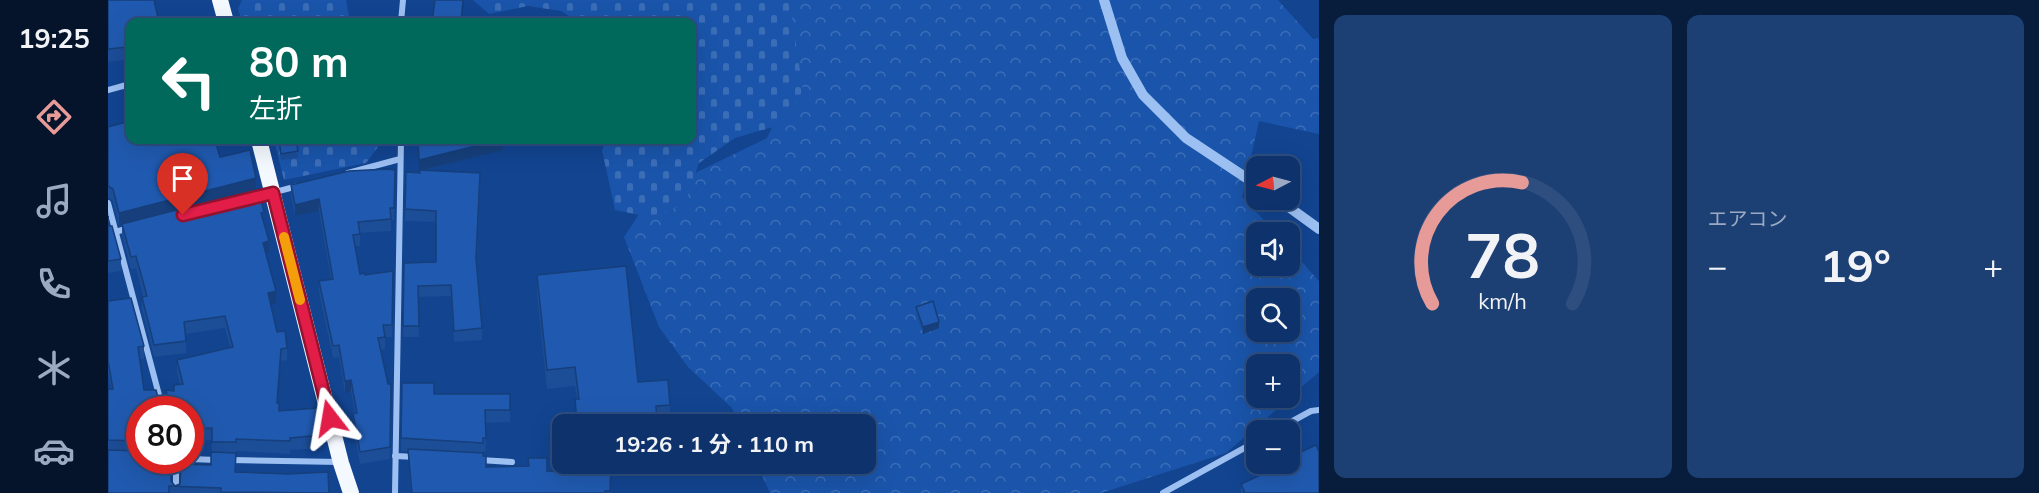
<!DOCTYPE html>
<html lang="ja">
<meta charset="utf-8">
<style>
:root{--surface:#0e336c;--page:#1c3f74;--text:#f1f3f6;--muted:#9baac2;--line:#2e4e7f;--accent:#e69b98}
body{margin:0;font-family:Mulish,"Noto Sans JP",sans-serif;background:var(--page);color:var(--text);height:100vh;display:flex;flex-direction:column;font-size:22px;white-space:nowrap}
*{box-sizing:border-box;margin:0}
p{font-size:20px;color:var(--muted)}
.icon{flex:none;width:33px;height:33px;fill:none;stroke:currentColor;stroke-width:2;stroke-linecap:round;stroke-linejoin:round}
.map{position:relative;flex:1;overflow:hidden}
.sheet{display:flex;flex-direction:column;gap:15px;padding:15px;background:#081c3b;width:720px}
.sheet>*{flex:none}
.hud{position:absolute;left:18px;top:18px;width:570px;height:126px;border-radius:12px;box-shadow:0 6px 24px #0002,0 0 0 2px var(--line);background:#00695c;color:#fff;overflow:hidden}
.needle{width:39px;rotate:264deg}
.fabs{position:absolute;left:1138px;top:156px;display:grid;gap:12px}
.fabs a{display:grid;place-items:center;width:54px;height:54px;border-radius:12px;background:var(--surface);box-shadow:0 6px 24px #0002,0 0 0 2px var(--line);font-size:30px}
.speed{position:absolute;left:18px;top:396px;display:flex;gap:12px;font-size:30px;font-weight:700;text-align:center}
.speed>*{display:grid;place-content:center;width:78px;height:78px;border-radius:50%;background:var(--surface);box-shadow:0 6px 24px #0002,0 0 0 2px var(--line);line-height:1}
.speed .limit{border:9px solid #d22;background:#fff;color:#111}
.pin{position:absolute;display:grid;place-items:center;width:51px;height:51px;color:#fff;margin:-62px -26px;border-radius:50% 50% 50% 0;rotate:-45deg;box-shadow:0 0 6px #0007}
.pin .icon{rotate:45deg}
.me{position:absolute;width:66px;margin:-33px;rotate:346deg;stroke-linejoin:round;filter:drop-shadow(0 0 4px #0008)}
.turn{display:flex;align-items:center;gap:21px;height:126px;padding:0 24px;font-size:27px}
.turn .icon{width:78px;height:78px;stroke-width:2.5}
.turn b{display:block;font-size:42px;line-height:51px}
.big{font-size:45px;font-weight:700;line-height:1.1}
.sheet .card{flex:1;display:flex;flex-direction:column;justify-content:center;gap:9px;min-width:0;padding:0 21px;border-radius:12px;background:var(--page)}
.sheet .dial{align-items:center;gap:0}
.dial svg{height:156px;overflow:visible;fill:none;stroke:var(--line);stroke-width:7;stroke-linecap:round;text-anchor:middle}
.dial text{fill:var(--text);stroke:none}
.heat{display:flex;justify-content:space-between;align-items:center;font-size:33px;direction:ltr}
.sheet .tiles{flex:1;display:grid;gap:15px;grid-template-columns:repeat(2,1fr)}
.trip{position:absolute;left:444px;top:414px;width:324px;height:60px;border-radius:12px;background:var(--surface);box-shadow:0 6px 24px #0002,0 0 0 2px var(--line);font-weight:700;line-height:60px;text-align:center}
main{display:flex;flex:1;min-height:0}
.dock{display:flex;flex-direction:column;width:108px;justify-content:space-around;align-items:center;background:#06142b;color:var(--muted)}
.dock .icon{width:42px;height:42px}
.dock .on{color:var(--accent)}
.dock b{font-size:27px;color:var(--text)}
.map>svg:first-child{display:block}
.forest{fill:url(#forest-crowns);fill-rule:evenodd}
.cemetery{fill:url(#cemetery-stones)}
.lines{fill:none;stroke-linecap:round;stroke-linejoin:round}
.minor{stroke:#9dc0f2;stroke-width:6}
.tertiary{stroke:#9dc0f2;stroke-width:10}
.trunk{stroke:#f4f8ff;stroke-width:16}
.wall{fill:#1c4d97;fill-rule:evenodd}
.shaded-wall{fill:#163f7b}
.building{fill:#205ab0;stroke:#163f7b;stroke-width:1.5}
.route-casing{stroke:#92132f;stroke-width:15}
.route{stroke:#e11d48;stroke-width:10}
.slow{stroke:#f59e0b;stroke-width:10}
</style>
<main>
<nav class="dock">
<b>19:25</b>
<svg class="icon on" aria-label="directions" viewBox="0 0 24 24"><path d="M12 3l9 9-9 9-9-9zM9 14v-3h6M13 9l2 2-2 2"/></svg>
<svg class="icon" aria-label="music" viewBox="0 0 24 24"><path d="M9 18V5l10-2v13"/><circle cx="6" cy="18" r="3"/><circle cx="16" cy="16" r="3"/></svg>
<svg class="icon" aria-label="phone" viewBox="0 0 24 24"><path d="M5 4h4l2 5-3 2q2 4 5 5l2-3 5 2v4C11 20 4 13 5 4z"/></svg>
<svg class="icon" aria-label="climate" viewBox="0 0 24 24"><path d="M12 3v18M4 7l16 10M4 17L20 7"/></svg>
<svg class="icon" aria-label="car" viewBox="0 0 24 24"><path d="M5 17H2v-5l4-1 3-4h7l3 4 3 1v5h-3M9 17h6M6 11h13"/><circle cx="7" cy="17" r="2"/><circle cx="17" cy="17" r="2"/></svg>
</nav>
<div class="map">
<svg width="1211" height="493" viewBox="0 0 1211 493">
<defs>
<pattern id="forest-crowns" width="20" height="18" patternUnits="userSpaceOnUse" patternTransform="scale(1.5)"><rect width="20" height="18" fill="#1a55ab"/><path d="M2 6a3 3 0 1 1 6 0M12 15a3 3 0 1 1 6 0" fill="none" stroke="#3c6eb8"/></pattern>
<pattern id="cemetery-stones" width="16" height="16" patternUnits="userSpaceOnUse" patternTransform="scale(1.5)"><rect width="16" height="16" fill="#1a55ab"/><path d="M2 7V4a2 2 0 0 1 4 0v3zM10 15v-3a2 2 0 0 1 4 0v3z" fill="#3c6eb8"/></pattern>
</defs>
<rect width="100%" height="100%" fill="#124490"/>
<path class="forest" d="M658,0H1170L1205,39L1211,38V134L1151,121L1134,197L1167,232H1149V266H1182V249L1211,281V372L1182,397V364H1149V398H1182L1118,453L993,493H662L649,464H758V424H631L624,408L580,367L551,327L516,237L544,194L659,138L683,87ZM1149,298H1182V332H1149Z"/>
<g class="cemetery">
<polygon points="134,0 238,0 242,22 134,22 130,9"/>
<polygon points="365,0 681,0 695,90 675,124 627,138 591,163 576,205 541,217 507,210 494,150 499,140 584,140 584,22 471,22 453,11 420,6 381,14"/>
<polygon points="166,140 275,140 258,163 176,180"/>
</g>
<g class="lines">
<g class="minor">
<polyline points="293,22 295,0"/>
<polyline points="0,90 22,84"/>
<polyline points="240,173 292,159"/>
<polyline points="144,198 190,186"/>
<polyline points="0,203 55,410"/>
<polyline points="0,234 21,228"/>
<polyline points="1168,430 1203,411 1211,410"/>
<polyline points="287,456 308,457"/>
<polyline points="82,459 109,460"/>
<polyline points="68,460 68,493"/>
<polyline points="122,460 232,462"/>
<polyline points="372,460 404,462"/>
<polyline points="287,493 293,140"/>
<polyline points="1055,493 1149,441"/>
</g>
<g class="tertiary">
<polyline points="996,0 1014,58 1035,95 1078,138 1149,185"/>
<polyline points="1171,200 1211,229"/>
</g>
<g class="trunk">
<polyline points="112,0 118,22"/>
<polyline points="151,140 233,463 243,493"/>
</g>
</g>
<g class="wall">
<polygon points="0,0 22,22 22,77 19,60 0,62"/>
<polygon points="22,83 22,110 19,96 19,84"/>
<path d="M0,127L112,157L148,189L156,222L161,253L158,254L168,303L162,304L169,332L179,348V360L173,361L170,403L171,411L214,435V448L182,450V454L128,451V472L221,493H0V389H3L0,373V301L36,346V359H32L36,390L51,401L57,403L58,401V390L66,391L72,384L69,372V360L122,347L117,328L78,334V353L46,357L34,309V297L35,296L28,268L23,269L14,236V225L11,226L5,201L0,198ZM32,410H82V441L104,440L103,465L67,486L63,481L32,460Z"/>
<polygon points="170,140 188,140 190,158 173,160"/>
<polygon points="301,140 395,140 395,150 316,170 372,185 369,262 374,328 374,340 346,342 343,296 310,297 311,337 295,337 296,263 328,262 328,222 297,221 298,172 312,173 309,142 302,143"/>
<polygon points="287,170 286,220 283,220 283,231 252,233 252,246 247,246 252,274 257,275 285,271 284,337 277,337 277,349 273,350 280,384 283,384 282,459 252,464 245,425 245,414 247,413 243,392 237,393 231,357 225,358 211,292 211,281 223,279 211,211 187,216 183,197 183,185"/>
<polygon points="0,211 1,226 13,259 13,271 0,273"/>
<polygon points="429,275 530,382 562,405 562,424 468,424 467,399 469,399 467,386 439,389 429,295"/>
<polygon points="808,307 831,328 815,334 808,313"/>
<polygon points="294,383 326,394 402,394 402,422 377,423 378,451 375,451 375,453 378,467 420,466 420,458 439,471 480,473 503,464 503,493 303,493 300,451 293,451"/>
<polygon points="509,464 550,464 550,474 510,476"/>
<polygon points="1133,484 1211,493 1133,493"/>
</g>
<g class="shaded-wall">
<polygon points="355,0 356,0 354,22 353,22"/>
<polygon points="391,140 395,140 395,150 311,171 311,160"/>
<polygon points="148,178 148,191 11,226 11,213"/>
<polygon points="211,199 211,211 187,216 187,205"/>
<polygon points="0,216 1,216 1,228 0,229"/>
<polygon points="161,241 161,253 155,255 155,243"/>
<polygon points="168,291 168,303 160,305 160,293"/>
<polygon points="831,322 831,328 815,334 815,327"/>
<polygon points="173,349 173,361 169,415 169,403"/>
<polygon points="243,380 243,392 237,393 237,381"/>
</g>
<g class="building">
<polygon points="0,0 46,0 51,22 22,22 22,64 19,47 0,49"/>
<polygon points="327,0 355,0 353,22 324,22"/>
<rect x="385" y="20" width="16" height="2"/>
<polygon points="22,83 22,98 19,84"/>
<polygon points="22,121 22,140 107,140 112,157 142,150 148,178 11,213 5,189 0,186 0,127"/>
<polygon points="171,140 188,140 190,151 173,154"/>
<polygon points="310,140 391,140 311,160"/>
<polygon points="279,169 287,170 286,208 282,208 283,219 250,222 252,234 245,235 252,274 257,273 257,275 285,271 284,325 275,325 277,337 270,338 280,384 283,384 282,447 252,452 245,414 249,413 243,380 237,381 231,345 225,346 211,281 225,279 211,199 187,205 183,185 241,171"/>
<polygon points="311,170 372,173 368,258 374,328 346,331 343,285 310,286 311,326 295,326 296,263 328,262 328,211 297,209 298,172 312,173"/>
<polygon points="150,189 156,212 153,213 161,241 155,243 168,291 160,293 169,332 177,331 179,348 173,349 169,403 171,403 171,411 211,408 214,435 182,438 182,441 128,439 128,442 104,442 104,428 82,429 82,410 32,410 32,441 0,440 0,389 5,389 0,361 0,301 23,298 36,346 30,347 36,390 48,390 51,401 57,403 60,399 58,390 66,391 66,385 75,384 69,360 125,347 117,316 76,322 78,341 46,345 34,297 39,296 28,256 23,257 14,224"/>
<polygon points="0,226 4,226 13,259 0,261"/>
<polygon points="518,266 530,382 560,380 562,405 548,406 549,424 507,424 507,421 469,424 467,399 471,399 467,367 439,370 429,275"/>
<polygon points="825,301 831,322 815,327 808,307"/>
<polygon points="294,383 326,383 326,394 402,394 402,410 377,410 378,438 375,438 375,443 293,438"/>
<polygon points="1208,445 1211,452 1211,493 1137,493 1133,484 1177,464 1182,464 1182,457"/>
<polygon points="300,449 375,453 375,456 378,456 378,467 421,466 420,458 439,458 439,471 480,473 480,464 503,464 502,491 497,491 497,493 304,493"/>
<polygon points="0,450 32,451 32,460 63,460 63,481 67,486 72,484 73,464 103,465 103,452 128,453 127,472 180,474 220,472 221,493 113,492 113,488 61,486 61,493 0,493"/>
</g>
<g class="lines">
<defs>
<polyline id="route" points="75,215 165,193 222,418"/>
</defs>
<use href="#route" class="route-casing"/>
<use href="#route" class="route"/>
<polyline class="slow" points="176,237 192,300"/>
</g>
</svg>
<div class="fabs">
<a><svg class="needle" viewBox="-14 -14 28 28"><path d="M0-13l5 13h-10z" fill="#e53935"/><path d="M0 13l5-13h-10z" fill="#9baac2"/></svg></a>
<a><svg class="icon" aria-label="sound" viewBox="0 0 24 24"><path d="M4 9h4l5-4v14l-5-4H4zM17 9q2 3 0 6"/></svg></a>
<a><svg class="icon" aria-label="search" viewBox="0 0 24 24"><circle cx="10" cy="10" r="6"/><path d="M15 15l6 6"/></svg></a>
<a>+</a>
<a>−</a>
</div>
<div class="speed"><div class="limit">80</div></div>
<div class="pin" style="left:75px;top:215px;background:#d93025"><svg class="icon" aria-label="arrive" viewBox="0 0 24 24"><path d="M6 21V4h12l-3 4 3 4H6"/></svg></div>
<svg class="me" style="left:222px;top:418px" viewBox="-20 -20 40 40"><path d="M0-17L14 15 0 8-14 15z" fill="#e11d48" stroke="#fff" stroke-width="4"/></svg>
<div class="trip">19:26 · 1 分 · 110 m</div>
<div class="hud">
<div class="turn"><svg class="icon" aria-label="left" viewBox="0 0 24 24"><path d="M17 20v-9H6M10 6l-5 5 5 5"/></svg><div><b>80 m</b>左折</div></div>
</div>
</div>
<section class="sheet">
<div class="tiles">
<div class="card dial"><svg viewBox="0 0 100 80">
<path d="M14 69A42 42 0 1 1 86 69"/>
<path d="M14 69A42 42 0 0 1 60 7" stroke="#e69b98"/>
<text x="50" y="56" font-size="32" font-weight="700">78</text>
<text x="50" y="72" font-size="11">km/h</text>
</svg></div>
<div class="card"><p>エアコン</p>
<div class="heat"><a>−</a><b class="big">19°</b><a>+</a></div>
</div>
</div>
</section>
</main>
